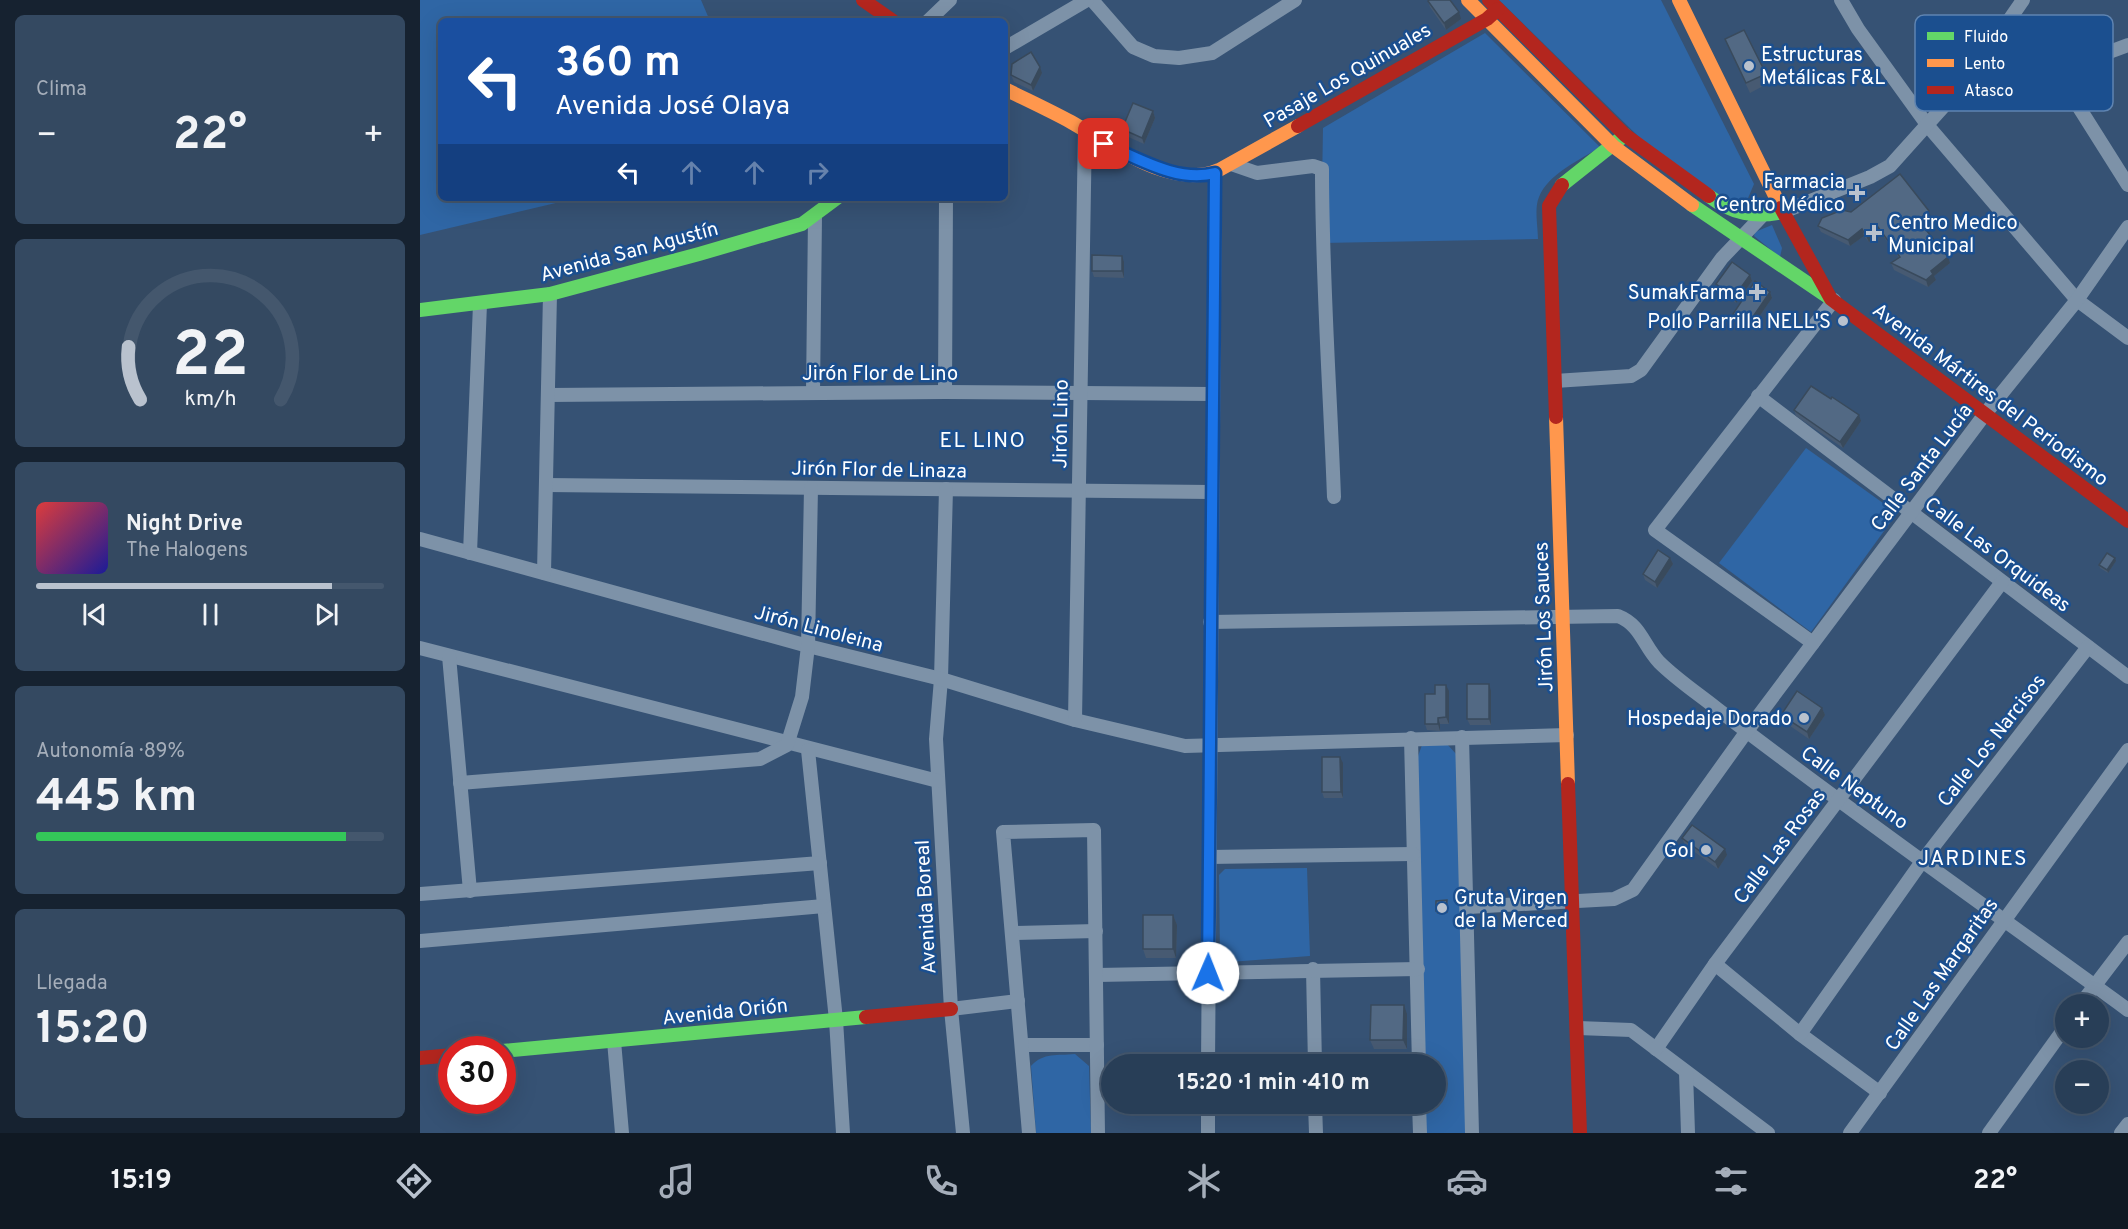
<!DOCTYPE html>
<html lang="es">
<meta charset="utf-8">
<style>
:root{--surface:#283e57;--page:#344961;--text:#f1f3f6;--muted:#a5aeba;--line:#44576d;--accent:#b9c2ce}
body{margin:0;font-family:Overpass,sans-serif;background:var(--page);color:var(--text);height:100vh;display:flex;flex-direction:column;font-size:22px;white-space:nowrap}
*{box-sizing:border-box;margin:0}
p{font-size:20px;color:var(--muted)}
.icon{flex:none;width:33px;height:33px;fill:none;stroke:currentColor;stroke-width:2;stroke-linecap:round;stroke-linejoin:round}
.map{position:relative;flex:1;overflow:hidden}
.drawer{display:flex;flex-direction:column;gap:15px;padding:15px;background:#162230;width:420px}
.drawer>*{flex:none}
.guide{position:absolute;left:18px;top:18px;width:570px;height:183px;border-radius:9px;box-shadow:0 6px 24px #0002,0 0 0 2px var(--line);background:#1a4fa0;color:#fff;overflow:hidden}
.controls{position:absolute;left:1635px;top:994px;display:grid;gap:12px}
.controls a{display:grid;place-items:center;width:54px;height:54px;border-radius:50%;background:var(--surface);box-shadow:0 6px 24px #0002,0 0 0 2px var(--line);font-size:30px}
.speed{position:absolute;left:18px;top:1036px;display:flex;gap:12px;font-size:30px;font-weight:700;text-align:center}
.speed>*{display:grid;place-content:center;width:78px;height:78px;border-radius:50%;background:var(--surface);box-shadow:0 6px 24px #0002,0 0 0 2px var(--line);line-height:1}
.speed .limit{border:9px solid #d22;background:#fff;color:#111}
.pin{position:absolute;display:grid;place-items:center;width:51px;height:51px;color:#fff;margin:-26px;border-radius:12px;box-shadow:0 3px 9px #0006}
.me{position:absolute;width:66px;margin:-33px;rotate:1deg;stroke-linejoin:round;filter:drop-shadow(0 0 4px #0008)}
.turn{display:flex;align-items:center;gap:21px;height:126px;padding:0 18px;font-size:27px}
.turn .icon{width:78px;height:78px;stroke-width:2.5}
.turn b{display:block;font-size:42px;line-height:51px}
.lanes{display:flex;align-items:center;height:57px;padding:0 18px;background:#0003;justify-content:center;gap:30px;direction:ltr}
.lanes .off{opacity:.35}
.big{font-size:45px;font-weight:700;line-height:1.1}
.drawer .tile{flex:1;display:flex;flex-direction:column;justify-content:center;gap:9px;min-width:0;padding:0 21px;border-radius:9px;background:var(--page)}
.drawer .dial{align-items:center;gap:0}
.dial svg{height:156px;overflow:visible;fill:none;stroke:var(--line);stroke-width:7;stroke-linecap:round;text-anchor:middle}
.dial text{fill:var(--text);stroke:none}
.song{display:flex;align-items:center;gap:18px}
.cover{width:72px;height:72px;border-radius:9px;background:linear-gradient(135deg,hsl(0 70% 55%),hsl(240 70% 35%))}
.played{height:6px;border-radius:3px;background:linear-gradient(90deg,var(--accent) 85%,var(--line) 85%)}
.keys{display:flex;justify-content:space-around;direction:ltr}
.heat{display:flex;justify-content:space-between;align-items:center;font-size:33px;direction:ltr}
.charge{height:9px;border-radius:4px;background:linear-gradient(90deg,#34c759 89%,var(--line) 0)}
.trip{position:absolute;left:681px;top:1054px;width:345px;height:60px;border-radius:30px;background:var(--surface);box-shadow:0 6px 24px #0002,0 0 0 2px var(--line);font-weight:700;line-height:60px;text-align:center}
.tab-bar{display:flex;height:96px;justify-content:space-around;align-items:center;background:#101923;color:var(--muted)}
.tab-bar .icon{width:42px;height:42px}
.tab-bar .current{color:var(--accent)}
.tab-bar b{font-size:27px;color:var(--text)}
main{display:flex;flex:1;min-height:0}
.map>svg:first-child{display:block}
.green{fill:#2f66a5}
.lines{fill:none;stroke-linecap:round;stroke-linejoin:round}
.street{stroke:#7d92a8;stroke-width:14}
.fast{stroke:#63d668;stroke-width:14}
.slow{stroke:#ff974d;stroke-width:14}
.jam{stroke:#b3261e;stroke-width:14}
.wall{fill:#475a72}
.shaded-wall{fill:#394a5c}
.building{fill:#526984;stroke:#394a5c;stroke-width:1.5}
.route-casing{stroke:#114b97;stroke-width:15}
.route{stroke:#1a73e8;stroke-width:10}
.poi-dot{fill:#b9c2ce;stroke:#1b4f8f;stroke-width:2}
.labels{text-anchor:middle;stroke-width:5;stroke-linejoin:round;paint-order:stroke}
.poi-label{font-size:20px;fill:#fff;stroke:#1b4f8f;text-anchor:end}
.street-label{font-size:20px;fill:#fff;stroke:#1b4f8f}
.neighbourhood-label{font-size:21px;letter-spacing:1.5px;fill:#fff;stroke:#1b4f8f}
.key{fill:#1b4f8f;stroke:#5f84b1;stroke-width:1.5}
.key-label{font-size:16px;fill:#fff}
</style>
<main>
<section class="drawer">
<div class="tile"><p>Clima</p>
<div class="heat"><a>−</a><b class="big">22°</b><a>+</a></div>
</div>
<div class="tile dial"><svg viewBox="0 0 100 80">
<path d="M14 69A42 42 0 1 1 86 69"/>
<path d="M14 69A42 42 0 0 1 8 42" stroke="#b9c2ce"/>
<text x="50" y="56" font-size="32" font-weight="700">22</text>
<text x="50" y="72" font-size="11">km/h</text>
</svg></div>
<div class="tile">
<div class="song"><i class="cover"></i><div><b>Night Drive</b><p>The Halogens</p></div></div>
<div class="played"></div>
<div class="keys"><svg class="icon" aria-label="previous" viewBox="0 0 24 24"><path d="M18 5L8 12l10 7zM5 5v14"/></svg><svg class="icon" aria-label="pause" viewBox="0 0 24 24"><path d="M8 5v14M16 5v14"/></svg><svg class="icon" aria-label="next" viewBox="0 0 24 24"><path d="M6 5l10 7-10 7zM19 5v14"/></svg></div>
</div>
<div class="tile"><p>Autonomía · 89%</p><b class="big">445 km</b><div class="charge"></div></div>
<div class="tile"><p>Llegada</p><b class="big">15:20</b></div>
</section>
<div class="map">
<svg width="1708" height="1133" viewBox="0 0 1708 1133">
<rect width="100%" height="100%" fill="#365274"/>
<g class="green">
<polygon points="0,0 281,0 290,21 21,21 21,198 157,198 0,235"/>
<polygon points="1079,0 1241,0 1334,184 1326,203 1311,207 1220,138"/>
<path d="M1065,33L1180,147C1160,160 1128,174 1119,197C1114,208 1118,227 1118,239L901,243L903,128Z"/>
<polygon points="1352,225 1362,248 1360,257 1334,236 1335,232"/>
<polygon points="1386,448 1477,513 1391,632 1299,563"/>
<polygon points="1027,744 1037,755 1047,1133 1005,1133 1005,1104 1016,1104 1016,1065 1004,1065 997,759 1002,745"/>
<polygon points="887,868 890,956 810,962 800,956 799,875 805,869"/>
<path d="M655,1054L669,1066L671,1133H616L611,1066C624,1052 637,1056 655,1054Z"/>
</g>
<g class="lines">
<g class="street">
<polyline points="672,0 713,47 734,56 759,58 792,53 875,0"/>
<polyline points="1421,0 1438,29 1508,126 1657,300 1708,338"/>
<polyline points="508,21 530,0"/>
<polyline points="585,48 667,0"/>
<polyline points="1631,63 1708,185"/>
<polyline points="1549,78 1692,51 1708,45"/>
<path d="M811,164L837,173L893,166L902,169C902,279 910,388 914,497"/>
<polyline points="1363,212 1450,177 1470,166 1549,78 1603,0"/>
<polyline points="1135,381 1211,376 1221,370 1302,258 1341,217"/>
<polyline points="525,392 526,198"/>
<polyline points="393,393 395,216"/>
<polyline points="128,395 525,392 792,394"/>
<polyline points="1338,396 1708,677"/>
<polyline points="126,485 791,492"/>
<polyline points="526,489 521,679 516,739 531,1009 543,1133"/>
<polyline points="0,539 388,646 521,679 655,720 765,746 1147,735"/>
<polyline points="50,553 60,304"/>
<polyline points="124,573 130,294"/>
<path d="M790,622L1198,616C1221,625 1223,645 1239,662C1256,679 1277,693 1296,708C1431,812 1571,910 1708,1010"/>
<polyline points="1393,643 1235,530 1414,300"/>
<polyline points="0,648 518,781"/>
<polyline points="29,656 50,891"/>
<polyline points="655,720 665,129"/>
<polyline points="1042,737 1052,1133"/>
<polyline points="991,738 999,1065"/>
<polyline points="388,750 416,1020 423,1133"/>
<polyline points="40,783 340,759 367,745 382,697 388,646 391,488"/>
<polyline points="790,857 993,854"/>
<polyline points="0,894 400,863"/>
<polyline points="1048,907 1194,899 1213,890 1327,731 1565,414 1657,300 1708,227"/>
<polyline points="592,933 676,931"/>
<polyline points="0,941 404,906"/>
<polyline points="1295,964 1380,1034 1460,1093"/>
<polyline points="893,969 895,1065"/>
<polyline points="677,975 998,969"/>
<polyline points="1660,1005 1708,942"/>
<polyline points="531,1009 598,1001"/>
<polyline points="1158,1028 1211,1030 1348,1133"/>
<polyline points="1380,1034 1503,860 1668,647"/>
<polyline points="194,1041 202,1133"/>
<polyline points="602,1045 677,1045"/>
<polyline points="1236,1049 1295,964 1582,582"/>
<polyline points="788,1065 795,173"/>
<polyline points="1266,1072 1268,1133"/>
<polyline points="788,1104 788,1133"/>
<polyline points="895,1104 896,1133"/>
<polyline points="999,1104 1000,1133"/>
<polyline points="609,1133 583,832 674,830 678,1133"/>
<polyline points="1430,1133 1708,750"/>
<polyline points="1569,1133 1646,1026"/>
<polyline points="1701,1133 1708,1124"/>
</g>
<g class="fast">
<polyline points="1142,185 1205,135"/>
<path d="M1289,196C1312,214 1335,218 1363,212"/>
<polyline points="1272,205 1411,299"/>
<polyline points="0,310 130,294 279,254 382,224 417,198"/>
<polyline points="82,1051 446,1017"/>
</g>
<g class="slow">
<polyline points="1048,0 1193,146 1272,205"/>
<polyline points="1259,0 1361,208"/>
<path d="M585,89C607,100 629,110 651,122C690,144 752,191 799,170L878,126"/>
<polyline points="1136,417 1148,784"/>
</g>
<g class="jam">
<polyline points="443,0 473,21"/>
<polyline points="1069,0 1205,135 1289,196"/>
<polyline points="878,126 1067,19 1078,9"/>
<polyline points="1361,208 1411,299 1708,521"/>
<polyline points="1136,417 1129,206 1142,185"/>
<polyline points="1148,784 1160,1133"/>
<polyline points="446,1017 531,1009"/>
<polyline points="0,1058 32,1055"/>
</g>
</g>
<g class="wall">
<polygon points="1008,1 1041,19 1026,30 1010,7"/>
<polygon points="1305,39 1346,74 1349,83 1330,93 1309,48"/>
<polygon points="622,73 613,91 594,82 591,75"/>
<polygon points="733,111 735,118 724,144 704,135 702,129"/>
<polygon points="1509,211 1511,218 1502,225 1530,263 1514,276 1516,280 1508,287 1474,270 1471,263 1479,258 1461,233 1449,242 1444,236 1430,246 1401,232 1398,226 1431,212"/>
<polygon points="704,262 704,278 674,277 672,271"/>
<polygon points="1330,275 1332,281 1316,303 1299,291 1296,284"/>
<polygon points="1350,292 1352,298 1330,330 1315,320 1313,314"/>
<polygon points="1374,410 1441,421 1423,448 1376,416"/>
<polygon points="1250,558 1253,564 1237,588 1225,580 1223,574"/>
<polygon points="1696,561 1688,573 1680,568 1679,565"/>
<polygon points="1029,691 1029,724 1020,724 1020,731 1007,730 1005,724 1015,694"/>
<polygon points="1071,691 1071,725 1050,725 1047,719"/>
<polygon points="1402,708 1405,715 1389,739 1363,721 1361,715"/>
<polygon points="923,763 923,798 904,798 902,792"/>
<polygon points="1262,838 1307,855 1298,869 1265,845"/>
<polygon points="1028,903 1028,913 1017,914 1016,911"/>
<polygon points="753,915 757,925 756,958 726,958 723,949"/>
<polygon points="987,1014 987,1049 954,1049 950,1040"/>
</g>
<g class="shaded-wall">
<polygon points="1039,12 1041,19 1026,30 1024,23"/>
<polygon points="620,67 622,73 613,91 611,85"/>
<polygon points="733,111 735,118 724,144 722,138"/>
<polygon points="1509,211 1511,218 1501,226 1498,220"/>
<polygon points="1458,227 1461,233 1449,242 1446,236"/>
<polygon points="1442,229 1444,236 1430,246 1428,240"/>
<polygon points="702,256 704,262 704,278 702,271"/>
<polygon points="1528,257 1530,263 1514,276 1516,280 1508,287 1506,280 1511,271"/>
<polygon points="1330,275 1332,281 1316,303 1314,297"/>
<polygon points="1350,292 1352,298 1330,330 1328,324"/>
<polygon points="1439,415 1441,421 1423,448 1420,442"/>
<polygon points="1250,558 1253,564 1237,588 1235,582"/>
<polygon points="1695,558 1696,561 1688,573 1687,570"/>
<polygon points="1069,684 1071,691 1071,725 1069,719"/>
<polygon points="1026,685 1029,691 1029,724 1026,717"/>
<polygon points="1402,708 1405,715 1389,739 1387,732"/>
<polygon points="1018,718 1020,724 1020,731 1018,724"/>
<polygon points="920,757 923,763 923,798 921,792"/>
<polygon points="1305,849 1307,855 1298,869 1295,862"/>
<polygon points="753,915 757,925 756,958 753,949"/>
<polygon points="984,1005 987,1014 987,1049 983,1040"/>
</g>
<g class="building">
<polygon points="1009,0 1030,0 1039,12 1024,23 1008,1"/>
<polygon points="1324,30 1346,74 1326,83 1305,39"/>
<polygon points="611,52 620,67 611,85 591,75 592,64"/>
<polygon points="713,103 733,111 722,138 702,129"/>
<polygon points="1480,174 1509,211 1498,220 1528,257 1511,271 1513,274 1506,280 1471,263 1480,257 1458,227 1446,236 1442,229 1428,240 1398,226 1402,218 1422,210 1431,212"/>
<polygon points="672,255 702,256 702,271 672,271"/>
<polygon points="1312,262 1330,275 1314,297 1296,284"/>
<polygon points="1335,281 1350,292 1328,324 1313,314"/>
<polygon points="1391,386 1411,399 1412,397 1439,415 1420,442 1374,410"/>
<polygon points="1238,550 1250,558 1235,582 1223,574"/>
<polygon points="1687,553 1695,558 1687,570 1679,565"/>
<rect x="1047" y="684" width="22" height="35"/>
<polygon points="1015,685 1026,685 1026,717 1018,718 1018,724 1005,724 1005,694 1015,694"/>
<polygon points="1377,691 1402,708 1387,732 1361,715"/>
<polygon points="902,757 920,757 921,792 902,792"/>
<polygon points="1272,825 1305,849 1295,862 1262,838"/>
<polygon points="1027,900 1026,910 1016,911 1016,901"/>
<rect x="723" y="915" width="30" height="34"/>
<polygon points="951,1005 984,1005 983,1040 950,1040"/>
</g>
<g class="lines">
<defs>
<path id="route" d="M684,144C718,158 757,183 795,173L788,973"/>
</defs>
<use href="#route" class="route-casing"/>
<use href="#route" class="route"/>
</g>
<g class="poi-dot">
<circle cx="1329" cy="66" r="6"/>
<path d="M1434 184h6v6h6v6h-6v6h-6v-6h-6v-6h6z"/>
<path d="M1451 224h6v6h6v6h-6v6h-6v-6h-6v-6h6z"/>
<path d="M1334 283h6v6h6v6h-6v6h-6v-6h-6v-6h6z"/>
<circle cx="1423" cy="321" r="6"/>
<circle cx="1384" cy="718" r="6"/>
<circle cx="1286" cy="850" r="6"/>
<circle cx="1022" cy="908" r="6"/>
</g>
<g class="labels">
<g class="poi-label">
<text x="1341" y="61" text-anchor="start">Estructuras<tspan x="1341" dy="23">Metálicas F&amp;L</tspan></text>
<text x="1425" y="188">Farmacia<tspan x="1425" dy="23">Centro Médico</tspan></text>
<text x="1468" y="229" text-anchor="start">Centro Medico<tspan x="1468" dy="23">Municipal</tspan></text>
<text x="1325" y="299">SumakFarma</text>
<text x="1411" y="328">Pollo Parrilla NELL'S</text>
<text x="1372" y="725">Hospedaje Dorado</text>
<text x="1274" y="857">Gol</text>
<text x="1034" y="904" text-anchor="start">Gruta Virgen<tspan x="1034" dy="23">de la Merced</tspan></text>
</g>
<g class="street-label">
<text transform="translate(927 75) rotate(-30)" y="7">Pasaje Los Quinuales</text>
<text transform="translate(209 251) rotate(-15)" y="7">Avenida San Agustín</text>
<text x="460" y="380">Jirón Flor de Lino</text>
<text transform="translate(1571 394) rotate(37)" y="7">Avenida Mártires del Periodismo</text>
<text transform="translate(640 424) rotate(-89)" y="7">Jirón Lino</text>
<text transform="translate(1501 467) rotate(-53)" y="7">Calle Santa Lucía</text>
<text transform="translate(459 469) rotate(1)" y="7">Jirón Flor de Linaza</text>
<text transform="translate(1578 554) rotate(37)" y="7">Calle Las Orquideas</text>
<text transform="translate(1123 617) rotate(-92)" y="7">Jirón Los Sauces</text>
<text transform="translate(399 628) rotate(15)" y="7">Jirón Linoleina</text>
<text transform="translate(1571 740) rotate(-52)" y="7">Calle Los Narcisos</text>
<text transform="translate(1435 787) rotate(36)" y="7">Calle Neptuno</text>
<text transform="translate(1359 846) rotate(-53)" y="7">Calle Las Rosas</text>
<text transform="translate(505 907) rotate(-93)" y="7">Avenida Boreal</text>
<text transform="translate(1521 974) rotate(-55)" y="7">Calle Las Margaritas</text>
<text transform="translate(305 1011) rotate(-6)" y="7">Avenida Orión</text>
</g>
<g class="neighbourhood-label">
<text x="563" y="447">EL LINO</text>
<text x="1553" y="865">JARDINES</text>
</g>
</g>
<rect x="1495" y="15" width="198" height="96" rx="9" class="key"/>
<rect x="1507" y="32" width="27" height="8" fill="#63d668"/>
<rect x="1507" y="59" width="27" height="8" fill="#ff974d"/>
<rect x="1507" y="86" width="27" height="8" fill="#b3261e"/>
<g class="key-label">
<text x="1544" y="42">Fluido</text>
<text x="1544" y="69">Lento</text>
<text x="1544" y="96">Atasco</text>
</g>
</svg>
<div class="controls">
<a>+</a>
<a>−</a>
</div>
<div class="speed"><div class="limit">30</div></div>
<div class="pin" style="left:684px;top:144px;background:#d93025"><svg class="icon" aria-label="arrive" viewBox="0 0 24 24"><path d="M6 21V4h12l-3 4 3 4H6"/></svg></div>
<svg class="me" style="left:788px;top:973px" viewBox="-20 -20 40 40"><circle r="19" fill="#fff"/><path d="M0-13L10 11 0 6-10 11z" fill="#1a73e8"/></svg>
<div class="trip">15:20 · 1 min · 410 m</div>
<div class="guide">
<div class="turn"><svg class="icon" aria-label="left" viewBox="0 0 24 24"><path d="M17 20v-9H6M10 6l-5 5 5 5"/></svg><div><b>360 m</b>Avenida José Olaya</div></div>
<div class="lanes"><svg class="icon" aria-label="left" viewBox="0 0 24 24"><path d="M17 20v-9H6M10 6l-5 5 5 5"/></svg><svg class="icon off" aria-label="ahead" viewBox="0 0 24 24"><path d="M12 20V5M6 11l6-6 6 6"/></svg><svg class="icon off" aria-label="ahead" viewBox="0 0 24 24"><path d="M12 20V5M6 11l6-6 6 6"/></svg><svg class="icon off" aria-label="right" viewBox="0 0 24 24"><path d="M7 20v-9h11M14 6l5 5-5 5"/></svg></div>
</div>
</div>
</main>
<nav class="tab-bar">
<b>15:19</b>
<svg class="icon current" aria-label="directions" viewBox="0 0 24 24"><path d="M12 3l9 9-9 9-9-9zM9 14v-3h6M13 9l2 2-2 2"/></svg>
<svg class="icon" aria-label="music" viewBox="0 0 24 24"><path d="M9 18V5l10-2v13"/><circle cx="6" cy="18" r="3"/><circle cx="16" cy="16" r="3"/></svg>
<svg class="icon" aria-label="phone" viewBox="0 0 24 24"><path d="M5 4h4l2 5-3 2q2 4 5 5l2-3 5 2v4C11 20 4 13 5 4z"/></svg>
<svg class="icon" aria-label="climate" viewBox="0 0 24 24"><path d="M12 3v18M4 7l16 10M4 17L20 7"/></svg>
<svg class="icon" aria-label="car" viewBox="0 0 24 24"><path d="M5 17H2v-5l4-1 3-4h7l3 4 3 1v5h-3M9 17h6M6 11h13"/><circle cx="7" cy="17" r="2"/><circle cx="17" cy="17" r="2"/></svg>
<svg class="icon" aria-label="filters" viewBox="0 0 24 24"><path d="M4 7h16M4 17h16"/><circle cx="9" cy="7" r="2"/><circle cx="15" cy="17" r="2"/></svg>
<b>22°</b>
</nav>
